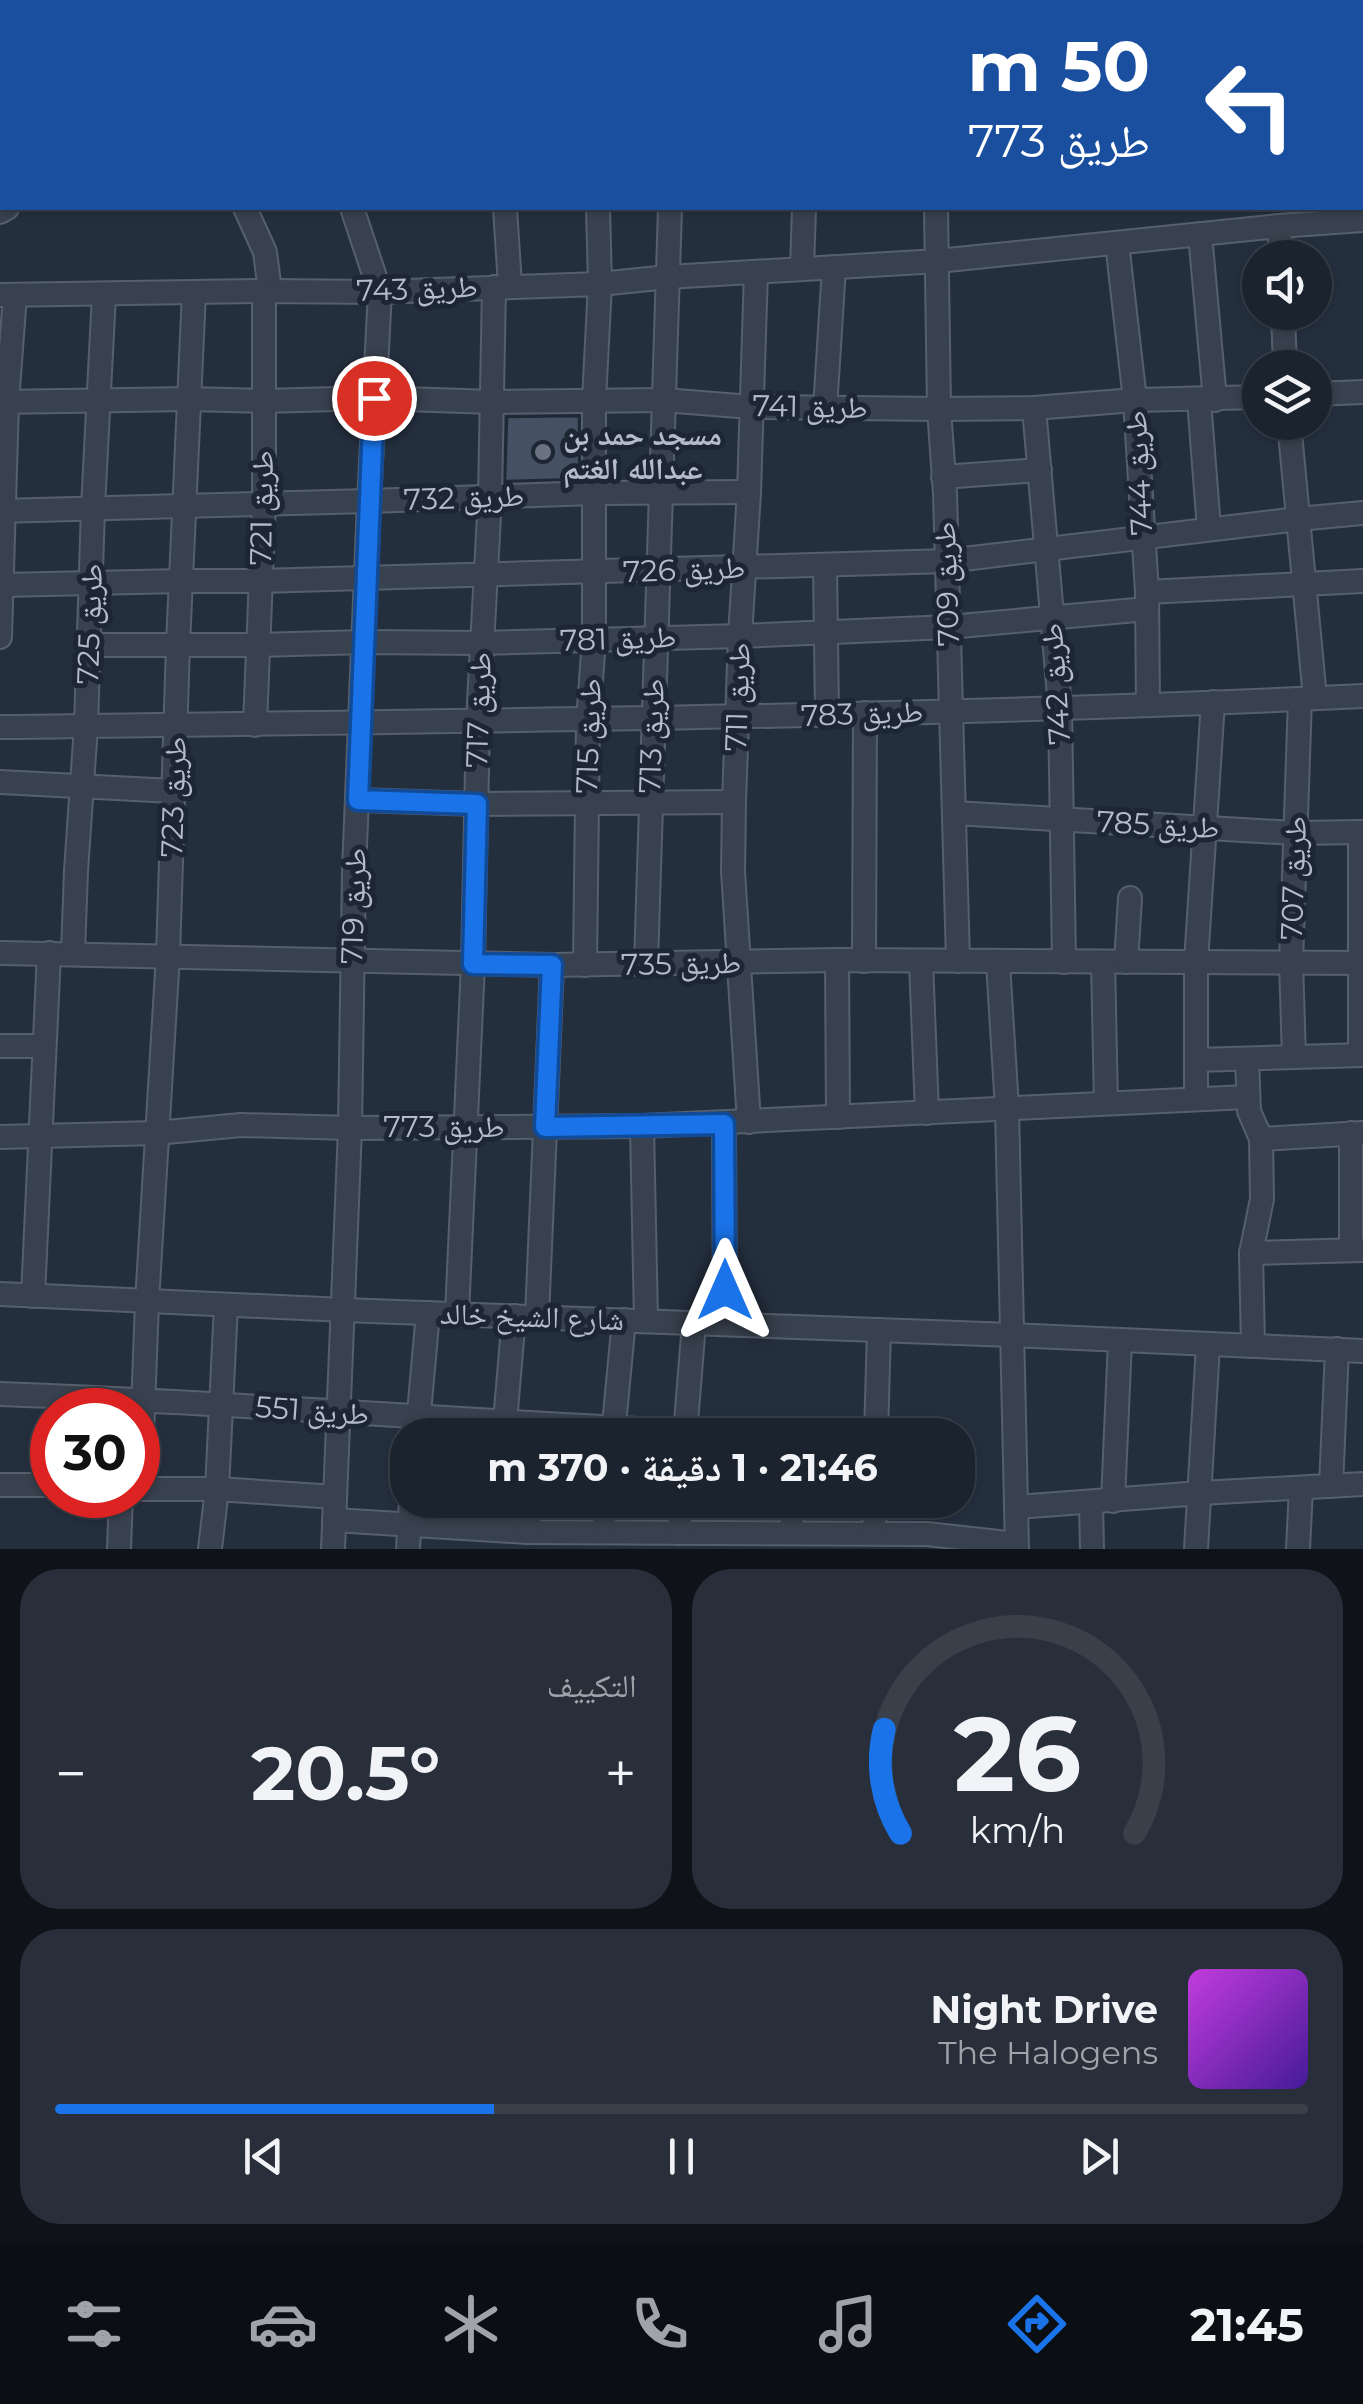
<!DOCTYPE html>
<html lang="ar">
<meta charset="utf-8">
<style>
:root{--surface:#1b232e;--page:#282f3a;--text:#f1f3f6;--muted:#a0a4aa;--line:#39404a;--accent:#1a73e8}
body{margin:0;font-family:Montserrat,"Noto Naskh Arabic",sans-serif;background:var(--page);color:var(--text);direction:rtl;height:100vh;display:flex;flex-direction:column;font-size:38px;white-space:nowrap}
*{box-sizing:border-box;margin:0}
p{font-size:32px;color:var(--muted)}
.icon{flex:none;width:55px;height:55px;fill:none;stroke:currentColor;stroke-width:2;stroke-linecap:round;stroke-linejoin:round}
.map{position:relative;height:1549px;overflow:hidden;direction:ltr}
.side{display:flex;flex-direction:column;gap:20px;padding:20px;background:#0f1319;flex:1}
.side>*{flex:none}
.guide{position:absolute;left:0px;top:0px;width:1365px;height:210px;box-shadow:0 2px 8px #0004,0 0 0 2px var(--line);direction:rtl;background:#1a4fa0;color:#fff;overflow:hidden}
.buttons{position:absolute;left:1242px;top:240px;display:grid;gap:20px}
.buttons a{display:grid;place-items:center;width:90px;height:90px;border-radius:50%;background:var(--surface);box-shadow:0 2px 8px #0004,0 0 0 2px var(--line);font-size:50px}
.speed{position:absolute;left:30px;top:1388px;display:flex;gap:20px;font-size:50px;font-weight:700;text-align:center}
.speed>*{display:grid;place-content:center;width:130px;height:130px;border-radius:50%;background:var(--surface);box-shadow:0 2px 8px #0004,0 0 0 2px var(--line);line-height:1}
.speed .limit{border:15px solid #d22;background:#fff;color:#111}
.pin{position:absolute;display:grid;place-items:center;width:85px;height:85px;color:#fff;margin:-42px;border:5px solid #fff;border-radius:50%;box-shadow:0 2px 10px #0007}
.me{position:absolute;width:110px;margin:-55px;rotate:0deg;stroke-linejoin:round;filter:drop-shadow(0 0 8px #0008)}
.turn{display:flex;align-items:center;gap:35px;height:210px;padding:0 50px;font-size:45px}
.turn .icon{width:130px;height:130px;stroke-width:2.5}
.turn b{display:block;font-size:70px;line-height:85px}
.big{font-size:75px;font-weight:700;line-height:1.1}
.side .card{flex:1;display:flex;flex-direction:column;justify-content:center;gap:15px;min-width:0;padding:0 35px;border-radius:40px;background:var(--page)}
.side .dial{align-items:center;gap:0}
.dial svg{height:260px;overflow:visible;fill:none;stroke:var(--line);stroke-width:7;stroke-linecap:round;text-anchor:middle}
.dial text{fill:var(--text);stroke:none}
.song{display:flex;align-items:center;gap:30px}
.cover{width:120px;height:120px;border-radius:15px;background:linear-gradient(135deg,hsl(290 70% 55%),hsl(260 70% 35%))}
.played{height:10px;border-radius:5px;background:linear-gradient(90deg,var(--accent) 35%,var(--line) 35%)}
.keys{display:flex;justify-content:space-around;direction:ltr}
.heat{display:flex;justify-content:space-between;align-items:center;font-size:55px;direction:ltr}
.side .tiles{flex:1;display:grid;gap:20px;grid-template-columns:1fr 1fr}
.card:last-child{grid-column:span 2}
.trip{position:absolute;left:390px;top:1418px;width:585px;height:100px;border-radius:40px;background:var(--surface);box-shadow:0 2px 8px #0004,0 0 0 2px var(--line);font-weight:700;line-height:100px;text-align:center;direction:rtl}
.tab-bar{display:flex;height:160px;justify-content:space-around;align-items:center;background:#0b0e12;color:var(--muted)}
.tab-bar .icon{width:70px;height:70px}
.tab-bar .current{color:var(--accent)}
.tab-bar b{font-size:45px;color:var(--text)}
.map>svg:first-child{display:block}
.building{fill:#455162;stroke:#1f2835;stroke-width:2.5}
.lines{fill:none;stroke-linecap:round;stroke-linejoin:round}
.street-casing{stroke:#565f6c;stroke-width:26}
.street{stroke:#38414e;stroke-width:22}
.route-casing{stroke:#114b97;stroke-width:25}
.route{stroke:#1a73e8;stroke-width:18}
.worship-dot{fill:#6b7280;stroke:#1d2633;stroke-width:4}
.labels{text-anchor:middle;stroke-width:10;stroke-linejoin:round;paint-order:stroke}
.street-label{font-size:30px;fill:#b4bcc9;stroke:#1d2633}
.poi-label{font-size:30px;font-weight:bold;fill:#b4bcc9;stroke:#1d2633;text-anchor:start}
</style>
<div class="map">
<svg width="1363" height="1549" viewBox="0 0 1363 1549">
<rect width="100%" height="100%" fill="#242f3e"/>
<polygon class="building" points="579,416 579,479 505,481 507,417"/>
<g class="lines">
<defs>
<g id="street">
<polyline points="119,0 120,2"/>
<polyline points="230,0 231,2"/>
<polyline points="403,0 405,2"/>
<polyline points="560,0 562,2"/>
<polyline points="920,0 920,2"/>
<polyline points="1256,0 1256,2"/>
<polyline points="206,2 210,0"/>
<polyline points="342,2 346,0"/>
<polyline points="690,2 694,0"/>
<polyline points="1362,67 1363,67"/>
<polyline points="1362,83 1363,83"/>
<polyline points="245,208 265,252 270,291"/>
<polyline points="505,208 510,286"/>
<polyline points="936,208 939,409 945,493 958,961"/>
<polyline points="0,212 7,208"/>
<polyline points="1279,226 1281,258"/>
<polyline points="1200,234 1215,400"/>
<polyline points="1117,243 1135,400 1147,592 1148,705"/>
<polyline points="802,269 804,208"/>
<polyline points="0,295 264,291 380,292 600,284 668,277 938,261 1279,226 1363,220"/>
<polyline points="1283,312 1285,368"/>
<polyline points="1315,394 1363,392"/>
<polyline points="1199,400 1209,529"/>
<polyline points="0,402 189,399 263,401 374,398 493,402 664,400 751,407 939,409 1034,408 1135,400 1260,397"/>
<polyline points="1034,408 1060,707 1064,962"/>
<polyline points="825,409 834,267"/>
<polyline points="1289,422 1315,698"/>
<polyline points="943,477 1040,470"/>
<polyline points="0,511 369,501 594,493 749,492"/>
<polyline points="825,565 827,714"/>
<polyline points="2,585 181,581 260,581 947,561 1298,519 1363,513"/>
<polyline points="1147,592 1363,581"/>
<polyline points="0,637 7,402 15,295"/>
<polyline points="89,645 258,645 364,642 481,643 740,636 949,627 1147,609"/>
<polyline points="255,725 264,503 264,291"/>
<path d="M0,727C454,721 909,718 1363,696"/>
<polyline points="0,782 173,791"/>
<polyline points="359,800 477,804 734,802"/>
<polyline points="954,813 1295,833 1363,832"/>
<polyline points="1360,832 1360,1055"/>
<polyline points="0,953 552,965 837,960 1363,963"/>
<polyline points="73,953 76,871 86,726 93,508 104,294"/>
<polyline points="837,960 838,1117"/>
<polyline points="864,961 865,713"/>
<polyline points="921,961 927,1113"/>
<polyline points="998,962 1007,1109 1017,1549"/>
<polyline points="1103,962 1106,1103"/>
<polyline points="1126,962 1130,898"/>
<polyline points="646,964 670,208"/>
<polyline points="585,965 588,721 594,639 594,400 600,284 598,208"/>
<polyline points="0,1046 44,1046"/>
<polyline points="1294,1057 1291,962 1300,699"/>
<polyline points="1247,1059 1249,1111 1261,1139 1262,1199 1251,1253 1253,1346"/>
<polyline points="1196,1060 1363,1055"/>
<polyline points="1196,1098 1196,962 1213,702"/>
<polyline points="749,1122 733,871 734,802 740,636 749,492 756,272"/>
<polyline points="724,1123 725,1324"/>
<polyline points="642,1126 646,1321"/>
<polyline points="1351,1133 1351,1250"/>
<polyline points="0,1137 156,1133 241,1125 350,1128 642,1126 1247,1097"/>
<polyline points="1261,1139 1363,1133"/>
<polyline points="1251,1253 1363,1250"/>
<polyline points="0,1294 344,1310 1012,1335 1363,1351"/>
<polyline points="33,1296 49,953"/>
<polyline points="457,1314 473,964 478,721 490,497 494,287"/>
<polyline points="537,1317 552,965"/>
<path d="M0,1394C228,1402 456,1421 685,1431"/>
<polyline points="505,1422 514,1316"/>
<polyline points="417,1435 428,1313"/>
<polyline points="613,1435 624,1320"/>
<polyline points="685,1435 694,1323"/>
<polyline points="876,1435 879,1330"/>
<polyline points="0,1485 52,1485"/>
<polyline points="50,1485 52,1446"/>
<polyline points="1331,1486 1337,1349"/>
<polyline points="138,1489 217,1489 335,1497"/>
<polyline points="140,1489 147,1302 168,955 178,645 194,292"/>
<polyline points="791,1500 792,1533"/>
<polyline points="1113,1501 1120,1340"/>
<polyline points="1091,1503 1092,1549"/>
<polyline points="1017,1507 1201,1493 1363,1484"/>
<polyline points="334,1520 528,1532 927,1534 1016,1544"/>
<polyline points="528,1532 531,1500"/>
<polyline points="603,1532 606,1500"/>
<polyline points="679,1533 681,1500"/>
<polyline points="874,1533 875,1500"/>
<polyline points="119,1549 121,1495"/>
<polyline points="210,1549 217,1489 226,1305"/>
<polyline points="333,1549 350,1128 354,871 369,501 380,292 352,208"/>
<polyline points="408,1549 411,1500"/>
<polyline points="1196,1549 1208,1345"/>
<polyline points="1298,1549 1301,1488"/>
</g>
</defs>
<use href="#street" class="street-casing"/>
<use href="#street" class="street"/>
</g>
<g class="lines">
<defs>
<polyline id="route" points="374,398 358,800 477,804 473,964 552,965 545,1127 724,1124 725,1290"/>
</defs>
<use href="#route" class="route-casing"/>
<use href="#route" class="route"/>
</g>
<circle class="worship-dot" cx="543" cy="452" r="10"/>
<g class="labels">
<g class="street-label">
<text transform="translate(417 289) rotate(-2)" y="10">طريق 743</text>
<text transform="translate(810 407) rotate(1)" y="10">طريق 741</text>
<text transform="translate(1139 473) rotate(-93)" y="10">طريق 744</text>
<text transform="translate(464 498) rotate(-2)" y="10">طريق 732</text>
<text transform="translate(262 508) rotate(-89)" y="10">طريق 721</text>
<text transform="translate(684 570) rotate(-2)" y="10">طريق 726</text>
<text transform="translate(947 584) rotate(-92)" y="10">طريق 709</text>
<text transform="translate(90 624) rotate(-88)" y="10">طريق 725</text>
<text transform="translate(618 639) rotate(-2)" y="10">طريق 781</text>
<text transform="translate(1056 684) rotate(-94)" y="10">طريق 742</text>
<text transform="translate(738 697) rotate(-88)" y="10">طريق 711</text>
<text transform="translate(479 710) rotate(-88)" y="10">طريق 717</text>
<text transform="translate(862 714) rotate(-2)" y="10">طريق 783</text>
<text transform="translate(589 736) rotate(-88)" y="10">طريق 715</text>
<text transform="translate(652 736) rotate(-88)" y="10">طريق 713</text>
<text transform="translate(174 797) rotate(-88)" y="10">طريق 723</text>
<text transform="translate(1158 825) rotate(3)" y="10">طريق 785</text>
<text transform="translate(1294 878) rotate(-88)" y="10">طريق 707</text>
<text transform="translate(354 906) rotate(-88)" y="10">طريق 719</text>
<text transform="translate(681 964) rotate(-1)" y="10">طريق 735</text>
<text x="444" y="1137">طريق 773</text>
<text transform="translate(532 1317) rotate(2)" y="10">شارع الشيخ خالد</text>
<text transform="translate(312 1411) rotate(4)" y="10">طريق 551</text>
</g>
<g class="poi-label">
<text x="563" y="445">مسجد حمد بن<tspan x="563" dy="34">عبدالله الغتم</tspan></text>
</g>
</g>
</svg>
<div class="buttons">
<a><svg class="icon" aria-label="sound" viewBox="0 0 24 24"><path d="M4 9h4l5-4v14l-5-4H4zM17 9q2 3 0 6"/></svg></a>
<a><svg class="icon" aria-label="layers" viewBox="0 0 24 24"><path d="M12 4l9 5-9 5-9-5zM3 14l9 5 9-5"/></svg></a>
</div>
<div class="speed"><div class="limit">30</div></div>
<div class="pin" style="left:374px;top:398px;background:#d93025"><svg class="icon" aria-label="arrive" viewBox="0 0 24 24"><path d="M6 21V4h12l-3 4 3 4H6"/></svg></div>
<svg class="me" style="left:725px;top:1290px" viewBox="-20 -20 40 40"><path d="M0-17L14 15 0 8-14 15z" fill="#1a73e8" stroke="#fff" stroke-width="4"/></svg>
<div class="trip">21:46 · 1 دقيقة · 370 m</div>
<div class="guide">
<div class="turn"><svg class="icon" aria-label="left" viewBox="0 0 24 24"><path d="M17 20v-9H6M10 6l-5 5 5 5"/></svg><div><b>50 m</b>طريق 773</div></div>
</div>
</div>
<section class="side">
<div class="tiles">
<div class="card dial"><svg viewBox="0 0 100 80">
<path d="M14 69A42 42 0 1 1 86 69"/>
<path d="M14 69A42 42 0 0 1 9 37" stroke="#1a73e8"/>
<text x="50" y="56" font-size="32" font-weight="700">26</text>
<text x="50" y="72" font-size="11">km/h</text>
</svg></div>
<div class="card"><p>التكييف</p>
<div class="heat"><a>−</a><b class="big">20.5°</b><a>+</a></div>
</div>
<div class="card">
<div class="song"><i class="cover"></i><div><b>Night Drive</b><p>The Halogens</p></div></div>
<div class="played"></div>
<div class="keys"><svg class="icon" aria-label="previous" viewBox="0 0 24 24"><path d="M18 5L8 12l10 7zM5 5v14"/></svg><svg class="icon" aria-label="pause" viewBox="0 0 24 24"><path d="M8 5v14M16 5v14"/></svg><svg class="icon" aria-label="next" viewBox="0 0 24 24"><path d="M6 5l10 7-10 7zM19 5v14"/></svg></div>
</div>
</div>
</section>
<nav class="tab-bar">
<b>21:45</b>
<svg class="icon current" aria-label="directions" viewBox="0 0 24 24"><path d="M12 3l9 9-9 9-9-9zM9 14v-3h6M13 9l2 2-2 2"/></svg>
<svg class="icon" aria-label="music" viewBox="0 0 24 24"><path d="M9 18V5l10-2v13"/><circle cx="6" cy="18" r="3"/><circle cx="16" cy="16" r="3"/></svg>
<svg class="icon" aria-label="phone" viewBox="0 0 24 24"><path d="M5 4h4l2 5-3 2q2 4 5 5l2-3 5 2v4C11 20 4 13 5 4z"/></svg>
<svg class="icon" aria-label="climate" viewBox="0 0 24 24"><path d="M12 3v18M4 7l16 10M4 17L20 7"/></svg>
<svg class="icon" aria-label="car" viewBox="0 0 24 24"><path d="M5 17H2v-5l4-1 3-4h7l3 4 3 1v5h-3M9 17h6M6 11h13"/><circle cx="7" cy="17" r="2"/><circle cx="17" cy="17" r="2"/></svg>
<svg class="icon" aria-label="filters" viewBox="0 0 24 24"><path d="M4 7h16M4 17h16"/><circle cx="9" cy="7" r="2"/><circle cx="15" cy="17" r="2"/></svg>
</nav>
